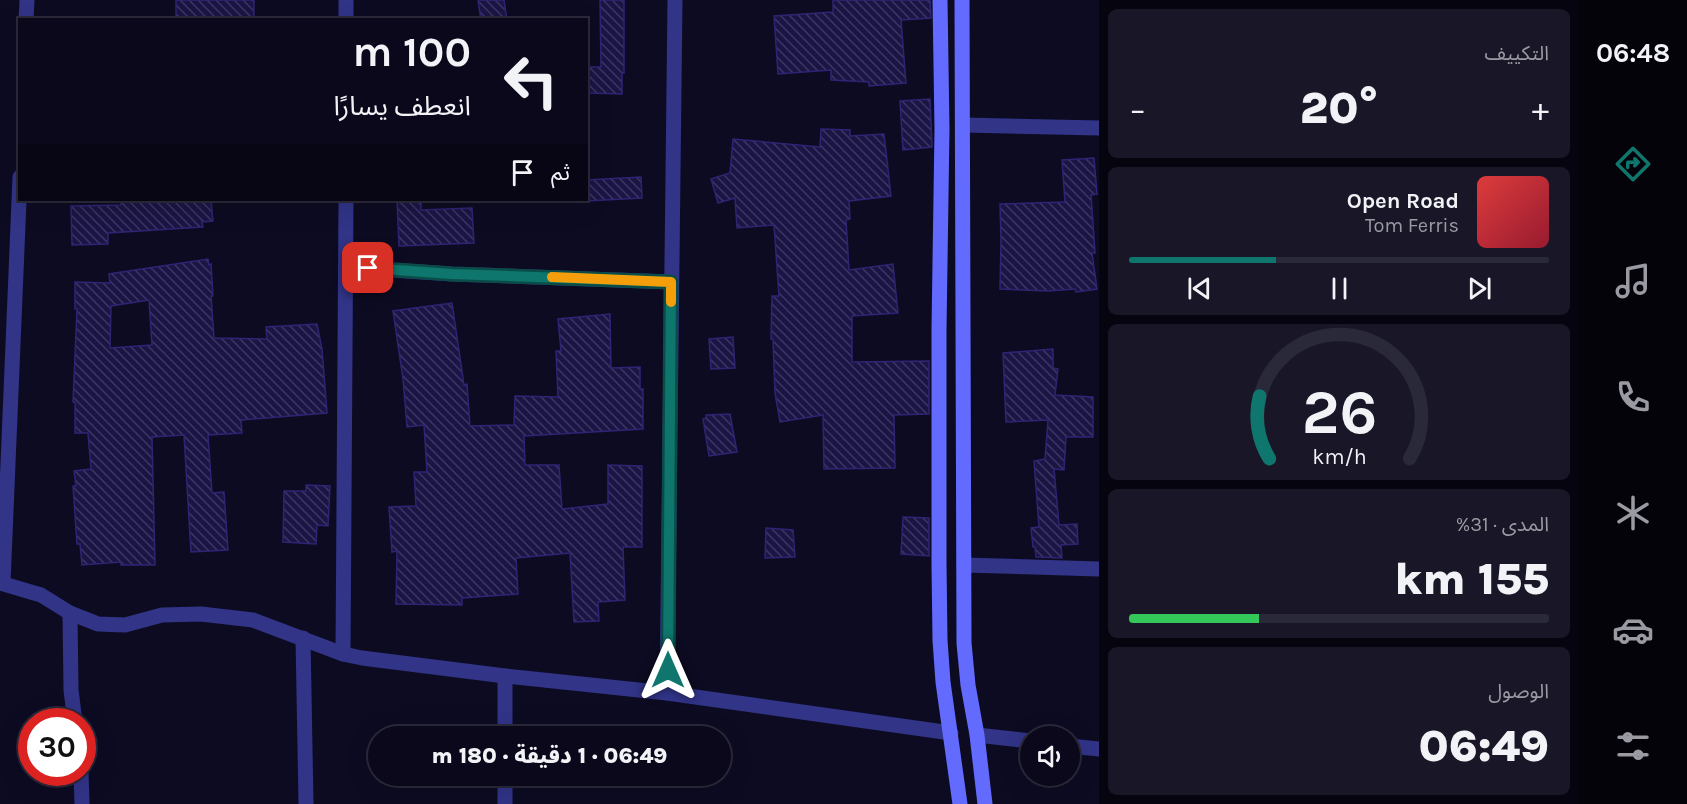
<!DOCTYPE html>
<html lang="ar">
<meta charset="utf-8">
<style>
:root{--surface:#0a081a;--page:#181627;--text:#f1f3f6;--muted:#999aa2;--line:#2a2939;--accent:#0f766e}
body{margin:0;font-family:Karla,"Noto Sans Arabic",sans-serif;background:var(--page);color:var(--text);direction:rtl;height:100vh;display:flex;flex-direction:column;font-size:22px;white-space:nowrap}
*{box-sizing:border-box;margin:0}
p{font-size:20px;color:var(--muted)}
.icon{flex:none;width:33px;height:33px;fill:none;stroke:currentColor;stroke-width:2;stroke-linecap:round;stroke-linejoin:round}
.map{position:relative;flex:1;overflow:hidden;direction:ltr}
.side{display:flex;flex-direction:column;gap:9px;padding:9px;background:#06040e;width:480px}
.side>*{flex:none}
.guide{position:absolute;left:18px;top:18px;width:570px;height:183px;border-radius:0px;box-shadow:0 6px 24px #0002,0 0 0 2px var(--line);direction:rtl;background:#0a081a;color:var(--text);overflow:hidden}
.tools{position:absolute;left:1020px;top:726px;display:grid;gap:12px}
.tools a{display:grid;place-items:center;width:60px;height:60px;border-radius:50%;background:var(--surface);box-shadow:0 6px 24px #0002,0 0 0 2px var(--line);font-size:30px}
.speed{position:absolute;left:18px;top:708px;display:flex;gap:12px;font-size:30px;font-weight:700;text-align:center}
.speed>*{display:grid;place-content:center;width:78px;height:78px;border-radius:50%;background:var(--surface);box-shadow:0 6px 24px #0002,0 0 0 2px var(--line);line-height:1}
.speed .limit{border:9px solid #d22;background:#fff;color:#111}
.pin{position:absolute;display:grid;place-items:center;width:51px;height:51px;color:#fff;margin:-26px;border-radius:12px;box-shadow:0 3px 9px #0006}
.me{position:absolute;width:66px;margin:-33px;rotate:0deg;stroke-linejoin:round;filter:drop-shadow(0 0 4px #0008)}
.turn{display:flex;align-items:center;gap:21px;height:126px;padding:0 18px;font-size:27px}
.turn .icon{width:78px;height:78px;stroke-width:2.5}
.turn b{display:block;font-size:42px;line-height:51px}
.then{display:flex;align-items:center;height:57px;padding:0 18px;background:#0003;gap:12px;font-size:22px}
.big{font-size:45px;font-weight:800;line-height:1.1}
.side .tile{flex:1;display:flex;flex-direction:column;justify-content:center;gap:9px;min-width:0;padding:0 21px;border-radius:9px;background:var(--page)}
.side .dial{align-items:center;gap:0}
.dial svg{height:156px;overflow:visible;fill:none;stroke:var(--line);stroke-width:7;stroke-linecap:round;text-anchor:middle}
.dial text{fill:var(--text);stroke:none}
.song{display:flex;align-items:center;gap:18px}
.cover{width:72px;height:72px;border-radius:9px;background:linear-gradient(135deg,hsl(0 70% 55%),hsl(350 70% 35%))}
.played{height:6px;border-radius:3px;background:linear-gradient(90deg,var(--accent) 35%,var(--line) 35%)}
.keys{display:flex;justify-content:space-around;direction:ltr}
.heat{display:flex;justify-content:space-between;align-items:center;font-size:33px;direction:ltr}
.charge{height:9px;border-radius:4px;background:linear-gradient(90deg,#34c759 31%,var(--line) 0)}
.trip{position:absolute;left:368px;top:726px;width:363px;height:60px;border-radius:30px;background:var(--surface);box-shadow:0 6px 24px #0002,0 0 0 2px var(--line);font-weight:800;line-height:60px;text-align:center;direction:rtl}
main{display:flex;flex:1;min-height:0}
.tabs{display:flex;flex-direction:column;width:108px;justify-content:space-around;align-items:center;background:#04030a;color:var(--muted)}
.tabs .icon{width:42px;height:42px}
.tabs .active{color:var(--accent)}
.tabs b{font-size:27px;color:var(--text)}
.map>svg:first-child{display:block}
.building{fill:url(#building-back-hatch);stroke:#2e2474;stroke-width:1.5;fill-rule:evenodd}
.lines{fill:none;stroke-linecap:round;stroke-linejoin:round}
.street{stroke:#313487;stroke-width:15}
.secondary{stroke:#636bff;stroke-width:15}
.route-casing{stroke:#0a4d48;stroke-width:15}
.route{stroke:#0f766e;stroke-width:10}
.slow{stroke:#f59e0b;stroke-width:10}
</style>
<main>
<nav class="tabs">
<b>06:48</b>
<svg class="icon active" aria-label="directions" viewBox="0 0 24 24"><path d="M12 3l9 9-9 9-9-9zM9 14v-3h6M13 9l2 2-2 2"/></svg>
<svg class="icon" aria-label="music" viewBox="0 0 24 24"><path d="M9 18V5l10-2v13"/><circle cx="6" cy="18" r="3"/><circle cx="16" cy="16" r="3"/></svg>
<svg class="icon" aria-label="phone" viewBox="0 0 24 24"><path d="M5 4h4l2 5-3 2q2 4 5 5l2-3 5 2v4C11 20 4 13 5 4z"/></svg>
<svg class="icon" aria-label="climate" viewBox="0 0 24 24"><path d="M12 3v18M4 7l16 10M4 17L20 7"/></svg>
<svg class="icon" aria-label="car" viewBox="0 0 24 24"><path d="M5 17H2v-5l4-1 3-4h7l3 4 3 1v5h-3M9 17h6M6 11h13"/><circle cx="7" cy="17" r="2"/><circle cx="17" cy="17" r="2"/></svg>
<svg class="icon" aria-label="filters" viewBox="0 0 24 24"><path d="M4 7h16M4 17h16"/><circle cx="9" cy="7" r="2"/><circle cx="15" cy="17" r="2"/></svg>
</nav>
<section class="side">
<div class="tile"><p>التكييف</p>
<div class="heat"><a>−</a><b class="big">20°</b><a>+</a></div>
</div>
<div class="tile">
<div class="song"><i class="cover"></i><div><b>Open Road</b><p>Tom Ferris</p></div></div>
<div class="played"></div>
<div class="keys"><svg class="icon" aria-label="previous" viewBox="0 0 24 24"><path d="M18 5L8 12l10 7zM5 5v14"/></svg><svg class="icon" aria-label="pause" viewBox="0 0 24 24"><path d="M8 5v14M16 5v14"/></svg><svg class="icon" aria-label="next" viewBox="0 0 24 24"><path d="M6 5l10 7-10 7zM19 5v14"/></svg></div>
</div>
<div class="tile dial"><svg viewBox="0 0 100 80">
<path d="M14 69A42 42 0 1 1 86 69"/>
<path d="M14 69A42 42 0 0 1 9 37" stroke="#0f766e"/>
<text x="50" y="56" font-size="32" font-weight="700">26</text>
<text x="50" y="72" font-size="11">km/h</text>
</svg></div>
<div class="tile"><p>المدى · 31%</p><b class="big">155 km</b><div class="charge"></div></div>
<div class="tile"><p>الوصول</p><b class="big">06:49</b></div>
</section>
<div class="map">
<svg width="1099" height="804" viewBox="0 0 1099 804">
<defs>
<pattern id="building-back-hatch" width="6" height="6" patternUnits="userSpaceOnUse" patternTransform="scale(1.5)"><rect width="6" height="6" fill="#1b1545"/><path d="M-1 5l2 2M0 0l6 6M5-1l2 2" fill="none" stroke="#3b3661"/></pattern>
</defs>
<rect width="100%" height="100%" fill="#0d0b22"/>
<g class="building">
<rect x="176" y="0" width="78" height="20"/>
<polygon points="478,0 504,0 507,20 481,20"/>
<polygon points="600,0 624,0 624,73 622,73 622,94 586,93 586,67 601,67"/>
<polygon points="833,0 930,0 931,18 901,20 906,83 869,86 869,82 831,80 831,70 778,74 774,16 833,12"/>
<polygon points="930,99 932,147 903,150 900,101"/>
<polygon points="821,129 850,130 850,136 884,134 891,196 849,201 850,219 846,220 849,270 893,264 898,313 852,316 852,362 929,361 929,414 894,415 895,468 824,469 823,415 780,422 775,393 773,339 771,339 772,296 779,296 774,225 737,228 735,198 718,203 711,179 730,173 733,139 820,147"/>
<polygon points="1094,158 1097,194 1091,195 1095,253 1092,253 1097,289 1076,292 1075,289 1048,291 1000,289 1001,240 1000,204 1065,202 1062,160"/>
<polygon points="641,177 642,198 586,201 586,180"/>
<polygon points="144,200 211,200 213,221 202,222 203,227 108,233 108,244 72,245 71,206 121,205 121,201"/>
<polygon points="397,200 421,200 421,210 472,208 474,243 399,246"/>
<path d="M208,259L209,265L211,264L213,296H211L214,338L267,339L266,327L317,324L322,349L327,413L241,420L242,433L208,435L212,493L224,492L228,550L191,552L184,435L152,437L155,565H121V562L82,565L80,544H77L73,486H76L74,471L91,469L88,433H75V402H73L77,309H75V282L110,283L109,274ZM149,300L152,345L110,348L111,306Z"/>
<polygon points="452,303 464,385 467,384 470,426 514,425 515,396 558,397 556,351 561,351 558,319 610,314 611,368 640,367 640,389 643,389 643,429 524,436 525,465 559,465 562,509 608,504 608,465 642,466 642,547 623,547 625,600 598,602 599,621 574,622 570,553 516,558 518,594 462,598 462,605 396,604 397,551 392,552 389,507 416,506 414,472 427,472 424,425 407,427 403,379 393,311"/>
<polygon points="733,337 735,368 711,369 709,339"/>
<polygon points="1053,349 1053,368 1058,369 1055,395 1093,397 1093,437 1066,437 1064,470 1054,469 1059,525 1077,524 1078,544 1061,545 1062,558 1036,557 1035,547 1033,547 1031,528 1039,527 1034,461 1045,459 1048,420 1006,422 1003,353"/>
<polygon points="730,414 737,452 709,456 703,419 706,418 706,415"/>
<polygon points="306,485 330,486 328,526 317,525 316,544 283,542 284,491 306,491"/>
<polygon points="903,517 929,518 929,556 901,554"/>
<polygon points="766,528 793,530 795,557 765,558"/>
</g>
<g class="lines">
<g class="street">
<polyline points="26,20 27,0"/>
<polyline points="346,20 346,0"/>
<polyline points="964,125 1099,128"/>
<polyline points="346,267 452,274 671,282"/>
<polyline points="964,565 1099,569"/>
<polyline points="0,583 41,595 70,613 98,624 125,625 162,615 201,614 253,620 343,654 362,658 505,676 667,693 951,733"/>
<polyline points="3,583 20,177"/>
<polyline points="70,613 71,690 75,722"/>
<polyline points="303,638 306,804"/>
<polyline points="343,654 346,200"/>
<polyline points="505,676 505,736"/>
<polyline points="667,693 675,0"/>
<polyline points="977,735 1030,741"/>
<polyline points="1070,746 1099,749"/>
<polyline points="81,772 82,804"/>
<polyline points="505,776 505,804"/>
</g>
<g class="secondary">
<polyline points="940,0 942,129 939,330 939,563 940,640 943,682 960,804"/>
<polyline points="962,0 964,643 968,685 977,735 985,804"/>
</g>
</g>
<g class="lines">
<defs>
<polyline id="route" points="368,268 452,274 671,282 668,670"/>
</defs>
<use href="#route" class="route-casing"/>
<use href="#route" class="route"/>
<polyline class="slow" points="552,277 671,282 671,302"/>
</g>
</svg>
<div class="tools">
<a><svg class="icon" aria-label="sound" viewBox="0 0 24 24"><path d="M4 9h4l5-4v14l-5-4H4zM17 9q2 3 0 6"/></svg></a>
</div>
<div class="speed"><div class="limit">30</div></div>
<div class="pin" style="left:368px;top:268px;background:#d93025"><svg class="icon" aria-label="arrive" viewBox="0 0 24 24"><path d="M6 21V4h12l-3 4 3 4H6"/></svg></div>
<svg class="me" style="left:668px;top:670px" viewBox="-20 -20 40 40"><path d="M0-17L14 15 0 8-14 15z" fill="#0f766e" stroke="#fff" stroke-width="4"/></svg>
<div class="trip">06:49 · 1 دقيقة · 180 m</div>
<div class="guide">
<div class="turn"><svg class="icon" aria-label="left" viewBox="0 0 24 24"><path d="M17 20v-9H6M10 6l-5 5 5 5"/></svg><div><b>100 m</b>انعطف يسارًا</div></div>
<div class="then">ثم<svg class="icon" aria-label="arrive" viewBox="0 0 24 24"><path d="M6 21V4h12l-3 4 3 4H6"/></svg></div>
</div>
</div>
</main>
